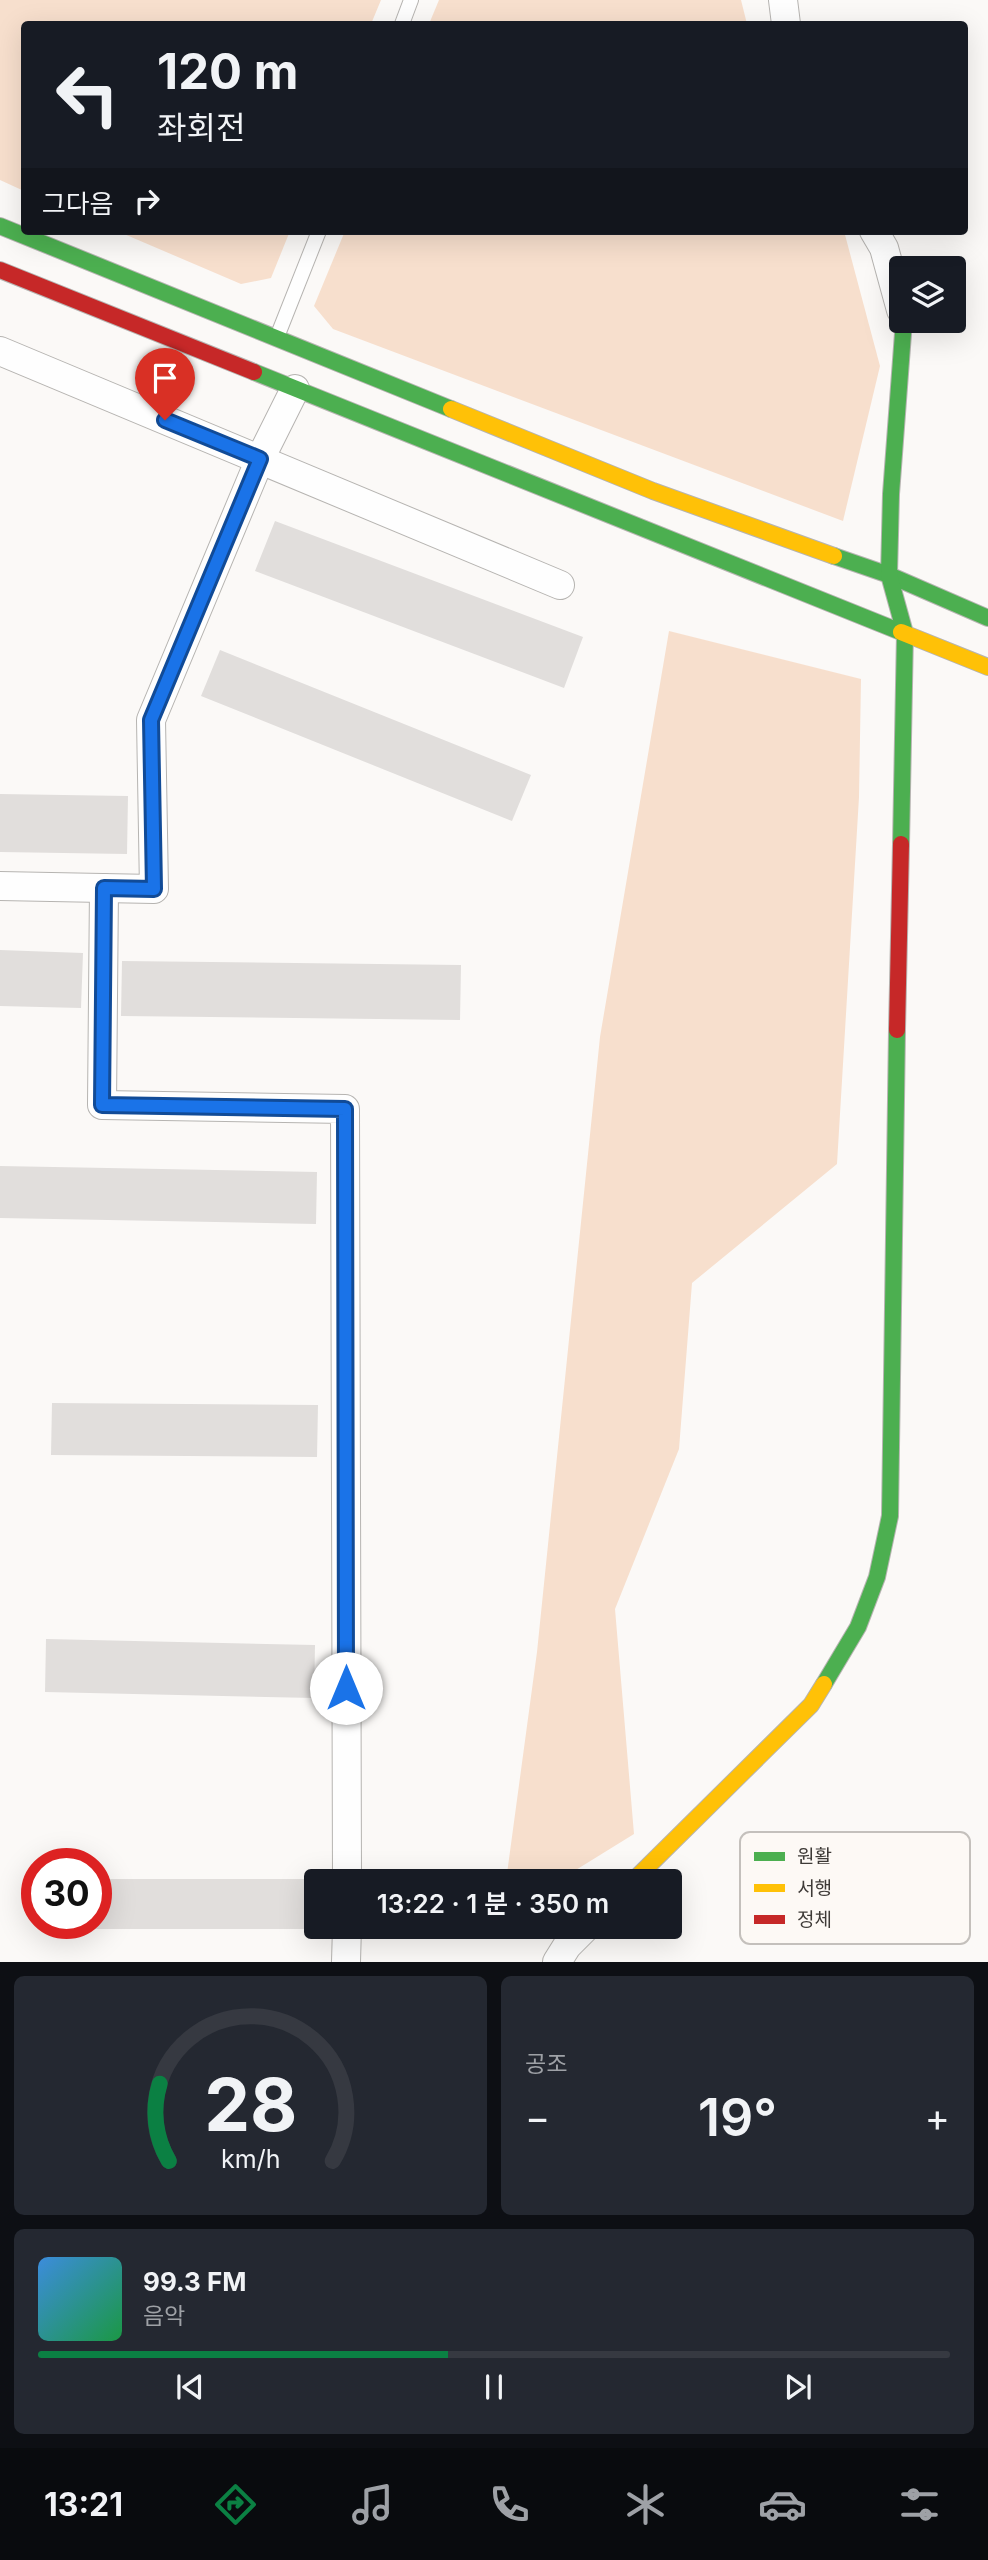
<!DOCTYPE html>
<html lang="ko">
<meta charset="utf-8">
<style>
:root{--surface:#171b24;--page:#242831;--text:#f1f3f6;--muted:#9ea1a6;--line:#363941;--accent:#0b8043}
body{margin:0;font-family:Inter,"Noto Sans KR",sans-serif;background:var(--page);color:var(--text);height:100vh;display:flex;flex-direction:column;font-size:26px;white-space:nowrap}
*{box-sizing:border-box;margin:0}
p{font-size:23px;color:var(--muted)}
.icon{flex:none;width:38px;height:38px;fill:none;stroke:currentColor;stroke-width:2;stroke-linecap:round;stroke-linejoin:round}
.map{position:relative;height:1962px;overflow:hidden}
.drawer{display:flex;flex-direction:column;gap:14px;padding:14px;background:#0d0f14;flex:1}
.drawer>*{flex:none}
.banner{position:absolute;left:21px;top:21px;width:947px;height:214px;border-radius:7px;box-shadow:0 7px 28px #0002;background:#171b24;color:var(--text);overflow:hidden}
.controls{position:absolute;left:889px;top:256px;display:grid;gap:14px}
.controls a{display:grid;place-items:center;width:77px;height:77px;border-radius:7px;background:var(--surface);box-shadow:0 7px 28px #0002;font-size:35px}
.speed{position:absolute;left:21px;top:1848px;display:flex;gap:14px;font-size:35px;font-weight:700;text-align:center}
.speed>*{display:grid;place-content:center;width:91px;height:91px;border-radius:50%;background:var(--surface);box-shadow:0 7px 28px #0002;line-height:1}
.speed .limit{border:10px solid #d22;background:#fff;color:#111}
.pin{position:absolute;display:grid;place-items:center;width:60px;height:60px;color:#fff;margin:-72px -30px;border-radius:50% 50% 50% 0;rotate:-45deg;box-shadow:0 0 7px #0007}
.pin .icon{rotate:45deg}
.me{position:absolute;width:77px;margin:-38px;rotate:0deg;stroke-linejoin:round;filter:drop-shadow(0 0 5px #0008)}
.turn{display:flex;align-items:center;gap:24px;height:147px;padding:0 21px;font-size:32px}
.turn .icon{width:91px;height:91px;stroke-width:2.5}
.turn b{display:block;font-size:49px;line-height:60px}
.then{display:flex;align-items:center;height:66px;padding:0 21px;background:#0003;gap:14px;font-size:26px}
.big{font-size:52px;font-weight:600;line-height:1.1}
.drawer .widget{flex:1;display:flex;flex-direction:column;justify-content:center;gap:10px;min-width:0;padding:0 24px;border-radius:10px;background:var(--page)}
.drawer .dial{align-items:center;gap:0}
.dial svg{height:182px;overflow:visible;fill:none;stroke:var(--line);stroke-width:7;stroke-linecap:round;text-anchor:middle}
.dial text{fill:var(--text);stroke:none}
.song{display:flex;align-items:center;gap:21px}
.cover{width:84px;height:84px;border-radius:10px;background:linear-gradient(135deg,hsl(210 70% 55%),hsl(140 70% 35%))}
.played{height:7px;border-radius:4px;background:linear-gradient(90deg,var(--accent) 45%,var(--line) 45%)}
.keys{display:flex;justify-content:space-around;direction:ltr}
.heat{display:flex;justify-content:space-between;align-items:center;font-size:38px;direction:ltr}
.drawer .tiles{flex:1;display:grid;gap:14px;grid-template-columns:1fr 1fr}
.widget:last-child{grid-column:span 2}
.trip{position:absolute;left:304px;top:1869px;width:378px;height:70px;border-radius:7px;background:var(--surface);box-shadow:0 7px 28px #0002;font-weight:600;line-height:70px;text-align:center}
.dock{display:flex;height:112px;justify-content:space-around;align-items:center;background:#090b0e;color:var(--muted)}
.dock .icon{width:49px;height:49px}
.dock .selected{color:var(--accent)}
.dock b{font-size:32px;color:var(--text)}
.map>svg:first-child{display:block}
.green{fill:#f7dfcd}
.building{fill:#e1dedc}
.lines{fill:none;stroke-linecap:round;stroke-linejoin:round}
.lane-casing{stroke:#b6b4b1;stroke-width:16}
.street-casing{stroke:#b6b4b1;stroke-width:30}
.fast-casing{stroke:#b6b4b1;stroke-width:18}
.slow-casing{stroke:#b6b4b1;stroke-width:18}
.jam-casing{stroke:#b6b4b1;stroke-width:18}
.lane{stroke:#fefefe;stroke-width:14}
.street{stroke:#fefefe;stroke-width:28}
.fast{stroke:#4caf50;stroke-width:16}
.slow{stroke:#ffc107;stroke-width:16}
.jam{stroke:#c62828;stroke-width:16}
.route-casing{stroke:#114b97;stroke-width:18}
.route{stroke:#1a73e8;stroke-width:12}
.key{fill:#fdf9f5;stroke:#c4c0bc;stroke-width:2}
.key-label{font-size:19px;fill:#3e3a37}
</style>
<div class="map">
<svg width="988" height="1962" viewBox="0 0 988 1962">
<rect width="100%" height="100%" fill="#fbf9f7"/>
<g class="green">
<polygon points="0,0 381,0 371,24 24,24 24,191 0,180"/>
<polygon points="439,0 741,0 747,24 429,24"/>
<polygon points="117,231 290,231 271,278 241,284"/>
<polygon points="345,231 844,231 880,366 843,521 333,329 314,306"/>
<polygon points="669,631 861,679 859,797 837,1164 692,1283 679,1449 615,1609 634,1834 558,1881 506,1881 537,1652 600,1037"/>
</g>
<g class="building">
<polygon points="275,521 583,637 564,688 255,571"/>
<polygon points="220,650 531,775 512,821 201,696"/>
<polygon points="0,794 128,796 127,854 0,852"/>
<polygon points="0,950 83,953 81,1008 0,1006"/>
<polygon points="122,961 461,965 460,1020 121,1016"/>
<polygon points="0,1166 317,1172 316,1224 0,1218"/>
<polygon points="52,1403 318,1405 317,1457 51,1455"/>
<polygon points="46,1639 315,1645 314,1698 45,1692"/>
<polygon points="96,1879 312,1879 312,1929 43,1929 43,1923 96,1923"/>
</g>
<g class="lines">
<defs>
<g id="lane">
<polyline points="402,24 411,0"/>
<polyline points="277,337 319,231"/>
</g>
<g id="street">
<polyline points="783,0 786,24"/>
<polyline points="874,231 884,248 901,310"/>
<polyline points="0,351 560,585"/>
<polyline points="0,886 154,889 151,720 260,459 295,389"/>
<polyline points="104,888 102,1105 345,1109 347,1881"/>
<polyline points="346,1962 347,1927"/>
<polyline points="557,1962 567,1946 586,1927"/>
</g>
<g id="fast">
<polyline points="0,226 451,409"/>
<polyline points="254,372 901,632"/>
<polyline points="834,556 889,575 988,618"/>
<polyline points="901,844 905,633 889,575 891,494 904,320"/>
<polyline points="824,1684 858,1627 877,1577 890,1516 897,1030"/>
</g>
<g id="slow">
<polyline points="451,409 653,491 834,556"/>
<polyline points="901,632 988,667"/>
<polyline points="633,1881 811,1705 824,1684"/>
</g>
<g id="jam">
<polyline points="0,270 254,372"/>
<polyline points="897,1030 901,844"/>
</g>
</defs>
<use href="#lane" class="lane-casing"/>
<use href="#street" class="street-casing"/>
<use href="#fast" class="fast-casing"/>
<use href="#slow" class="slow-casing"/>
<use href="#jam" class="jam-casing"/>
<use href="#lane" class="lane"/>
<use href="#street" class="street"/>
<use href="#fast" class="fast"/>
<use href="#slow" class="slow"/>
<use href="#jam" class="jam"/>
</g>
<g class="lines">
<defs>
<polyline id="route" points="165,420 260,459 151,720 154,889 104,888 102,1105 345,1109 346,1688"/>
</defs>
<use href="#route" class="route-casing"/>
<use href="#route" class="route"/>
</g>
<rect x="740" y="1832" width="230" height="112" rx="10" class="key"/>
<rect x="754" y="1852" width="31" height="9" fill="#4caf50"/>
<rect x="754" y="1884" width="31" height="8" fill="#ffc107"/>
<rect x="754" y="1915" width="31" height="9" fill="#c62828"/>
<g class="key-label">
<text x="797" y="1863">원활</text>
<text x="797" y="1895">서행</text>
<text x="797" y="1926">정체</text>
</g>
</svg>
<div class="controls">
<a><svg class="icon" aria-label="layers" viewBox="0 0 24 24"><path d="M12 4l9 5-9 5-9-5zM3 14l9 5 9-5"/></svg></a>
</div>
<div class="speed"><div class="limit">30</div></div>
<div class="pin" style="left:165px;top:420px;background:#d93025"><svg class="icon" aria-label="arrive" viewBox="0 0 24 24"><path d="M6 21V4h12l-3 4 3 4H6"/></svg></div>
<svg class="me" style="left:346px;top:1688px" viewBox="-20 -20 40 40"><circle r="19" fill="#fff"/><path d="M0-13L10 11 0 6-10 11z" fill="#1a73e8"/></svg>
<div class="trip">13:22 · 1 분 · 350 m</div>
<div class="banner">
<div class="turn"><svg class="icon" aria-label="left" viewBox="0 0 24 24"><path d="M17 20v-9H6M10 6l-5 5 5 5"/></svg><div><b>120 m</b>좌회전</div></div>
<div class="then">그다음<svg class="icon" aria-label="right" viewBox="0 0 24 24"><path d="M7 20v-9h11M14 6l5 5-5 5"/></svg></div>
</div>
</div>
<section class="drawer">
<div class="tiles">
<div class="widget dial"><svg viewBox="0 0 100 80">
<path d="M14 69A42 42 0 1 1 86 69"/>
<path d="M14 69A42 42 0 0 1 10 35" stroke="#0b8043"/>
<text x="50" y="56" font-size="32" font-weight="700">28</text>
<text x="50" y="72" font-size="11">km/h</text>
</svg></div>
<div class="widget"><p>공조</p>
<div class="heat"><a>−</a><b class="big">19°</b><a>+</a></div>
</div>
<div class="widget">
<div class="song"><i class="cover"></i><div><b>99.3 FM</b><p>음악</p></div></div>
<div class="played"></div>
<div class="keys"><svg class="icon" aria-label="previous" viewBox="0 0 24 24"><path d="M18 5L8 12l10 7zM5 5v14"/></svg><svg class="icon" aria-label="pause" viewBox="0 0 24 24"><path d="M8 5v14M16 5v14"/></svg><svg class="icon" aria-label="next" viewBox="0 0 24 24"><path d="M6 5l10 7-10 7zM19 5v14"/></svg></div>
</div>
</div>
</section>
<nav class="dock">
<b>13:21</b>
<svg class="icon selected" aria-label="directions" viewBox="0 0 24 24"><path d="M12 3l9 9-9 9-9-9zM9 14v-3h6M13 9l2 2-2 2"/></svg>
<svg class="icon" aria-label="music" viewBox="0 0 24 24"><path d="M9 18V5l10-2v13"/><circle cx="6" cy="18" r="3"/><circle cx="16" cy="16" r="3"/></svg>
<svg class="icon" aria-label="phone" viewBox="0 0 24 24"><path d="M5 4h4l2 5-3 2q2 4 5 5l2-3 5 2v4C11 20 4 13 5 4z"/></svg>
<svg class="icon" aria-label="climate" viewBox="0 0 24 24"><path d="M12 3v18M4 7l16 10M4 17L20 7"/></svg>
<svg class="icon" aria-label="car" viewBox="0 0 24 24"><path d="M5 17H2v-5l4-1 3-4h7l3 4 3 1v5h-3M9 17h6M6 11h13"/><circle cx="7" cy="17" r="2"/><circle cx="17" cy="17" r="2"/></svg>
<svg class="icon" aria-label="filters" viewBox="0 0 24 24"><path d="M4 7h16M4 17h16"/><circle cx="9" cy="7" r="2"/><circle cx="15" cy="17" r="2"/></svg>
</nav>
